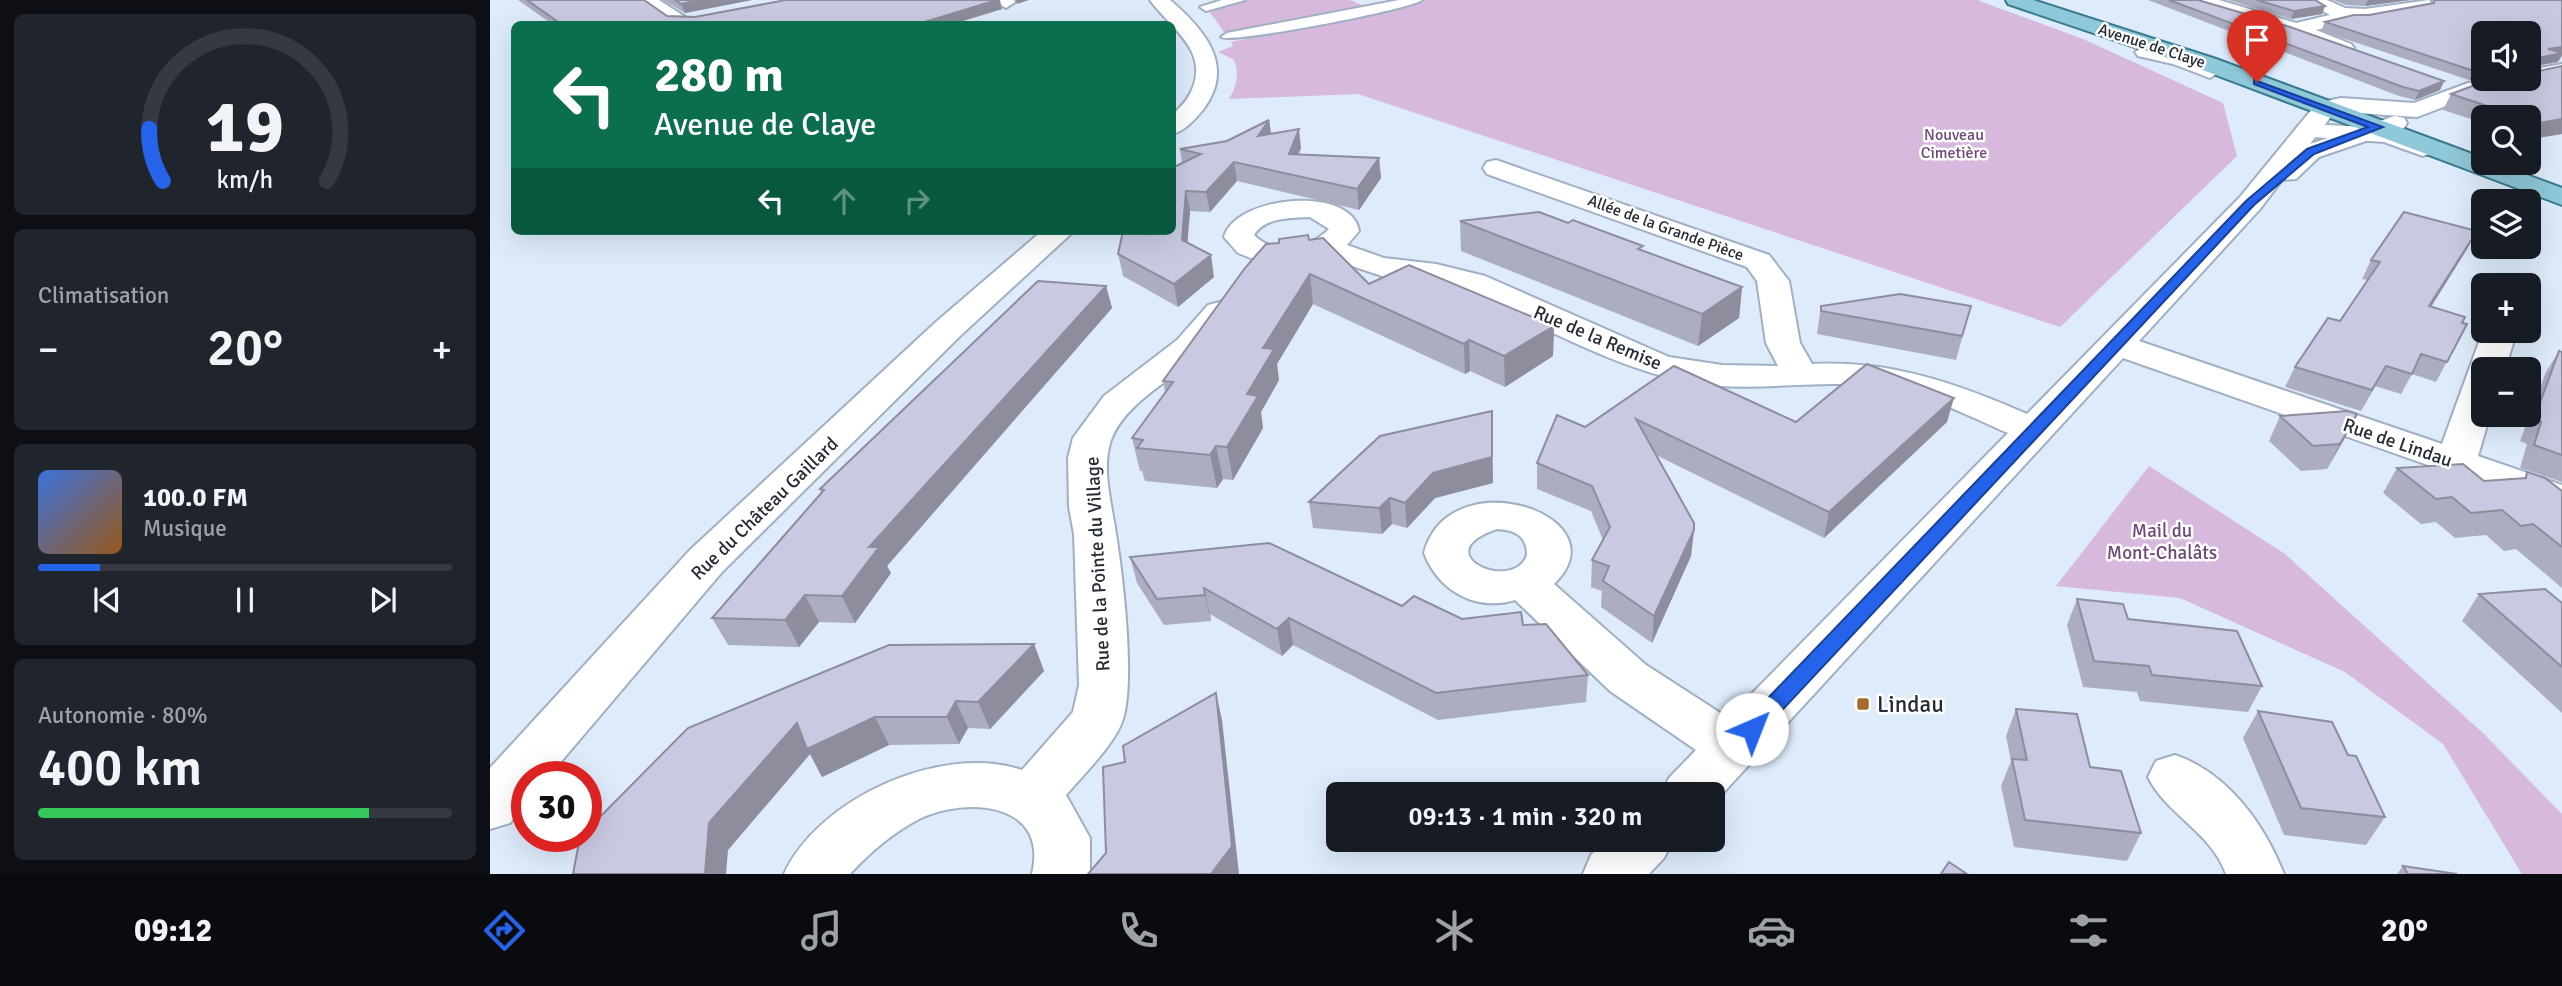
<!DOCTYPE html>
<html lang="fr">
<meta charset="utf-8">
<style>
:root{--surface:#171b24;--page:#20242c;--text:#f1f3f6;--muted:#9ea1a6;--line:#363941;--accent:#2563eb}
body{margin:0;font-family:Signika,sans-serif;background:var(--page);color:var(--text);height:100vh;display:flex;flex-direction:column;font-size:26px;white-space:nowrap}
*{box-sizing:border-box;margin:0}
p{font-size:23px;color:var(--muted)}
.icon{flex:none;width:38px;height:38px;fill:none;stroke:currentColor;stroke-width:2;stroke-linecap:round;stroke-linejoin:round}
.map{position:relative;flex:1;overflow:hidden}
.drawer{display:flex;flex-direction:column;gap:14px;padding:14px;background:#0d0f14;width:490px}
.drawer>*{flex:none}
.hud{position:absolute;left:21px;top:21px;width:665px;height:214px;border-radius:10px;box-shadow:0 7px 28px #0002;background:#0b6e4f;color:#fff;overflow:hidden}
.buttons{position:absolute;left:1981px;top:21px;display:grid;gap:14px}
.buttons a{display:grid;place-items:center;width:70px;height:70px;border-radius:10px;background:var(--surface);box-shadow:0 7px 28px #0002;font-size:35px}
.speed{position:absolute;left:21px;top:761px;display:flex;gap:14px;font-size:35px;font-weight:700;text-align:center}
.speed>*{display:grid;place-content:center;width:91px;height:91px;border-radius:50%;background:var(--surface);box-shadow:0 7px 28px #0002;line-height:1}
.speed .limit{border:10px solid #d22;background:#fff;color:#111}
.pin{position:absolute;display:grid;place-items:center;width:60px;height:60px;color:#fff;margin:-72px -30px;border-radius:50% 50% 50% 0;rotate:-45deg;box-shadow:0 0 7px #0007}
.pin .icon{rotate:45deg}
.me{position:absolute;width:77px;margin:-38px;rotate:44deg;stroke-linejoin:round;filter:drop-shadow(0 0 5px #0008)}
.turn{display:flex;align-items:center;gap:24px;height:147px;padding:0 28px;font-size:32px}
.turn .icon{width:91px;height:91px;stroke-width:2.5}
.turn b{display:block;font-size:49px;line-height:60px}
.lanes{display:flex;align-items:center;height:66px;padding:0 28px;background:#0003;justify-content:center;gap:35px;direction:ltr}
.lanes .off{opacity:.35}
.big{font-size:52px;font-weight:600;line-height:1.1}
.drawer .card{flex:1;display:flex;flex-direction:column;justify-content:center;gap:10px;min-width:0;padding:0 24px;border-radius:10px;background:var(--page)}
.drawer .dial{align-items:center;gap:0}
.dial svg{height:182px;overflow:visible;fill:none;stroke:var(--line);stroke-width:7;stroke-linecap:round;text-anchor:middle}
.dial text{fill:var(--text);stroke:none}
.song{display:flex;align-items:center;gap:21px}
.cover{width:84px;height:84px;border-radius:10px;background:linear-gradient(135deg,hsl(220 70% 55%),hsl(30 70% 35%))}
.played{height:7px;border-radius:4px;background:linear-gradient(90deg,var(--accent) 15%,var(--line) 15%)}
.keys{display:flex;justify-content:space-around;direction:ltr}
.heat{display:flex;justify-content:space-between;align-items:center;font-size:38px;direction:ltr}
.charge{height:10px;border-radius:5px;background:linear-gradient(90deg,#34c759 80%,var(--line) 0)}
.trip{position:absolute;left:836px;top:782px;width:399px;height:70px;border-radius:10px;background:var(--surface);box-shadow:0 7px 28px #0002;font-weight:600;line-height:70px;text-align:center}
.tabs{display:flex;height:112px;justify-content:space-around;align-items:center;background:#090b0e;color:var(--muted)}
.tabs .icon{width:49px;height:49px}
.tabs .selected{color:var(--accent)}
.tabs b{font-size:32px;color:var(--text)}
main{display:flex;flex:1;min-height:0}
.map>svg:first-child{display:block}
.green{fill:#d7b9dd}
.lines{fill:none;stroke-linecap:round;stroke-linejoin:round}
.service-casing{stroke:#a0b0c3;stroke-width:4}
.minor-casing{stroke:#a0b0c3;stroke-width:4}
.tertiary-casing{stroke:#a0b0c3;stroke-width:4}
.primary-casing{stroke:#3a7a8e;stroke-width:4}
.service{fill:#fff;fill-rule:evenodd}
.minor{fill:#fff;fill-rule:evenodd}
.tertiary{fill:#fff;fill-rule:evenodd}
.primary{fill:#8fc8d8;fill-rule:evenodd}
.wall{fill:#adadc2}
.shaded-wall{fill:#8d8d9e}
.building{fill:#c9c9e1;stroke:#8d8d9e;stroke-width:2}
.route{fill:#2563eb;stroke:#184099;stroke-width:2}
.poi-dot{fill:#a7692e;stroke:#fff;stroke-width:2.5}
.labels{text-anchor:middle;stroke-width:5;stroke-linejoin:round;paint-order:stroke}
.far-street-label{font-size:16px;fill:#262c34;stroke:#fff}
.far-park-label{font-size:16px;fill:#6e4677;stroke:#fff}
.street-label{font-size:19px;fill:#262c34;stroke:#fff}
.park-label{font-size:19px;fill:#6e4677;stroke:#fff}
.near-poi-label{font-size:23px;fill:#262c34;stroke:#fff;text-anchor:start}
</style>
<main>
<section class="drawer">
<div class="card dial"><svg viewBox="0 0 100 80">
<path d="M14 69A42 42 0 1 1 86 69"/>
<path d="M14 69A42 42 0 0 1 8 46" stroke="#2563eb"/>
<text x="50" y="56" font-size="32" font-weight="700">19</text>
<text x="50" y="72" font-size="11">km/h</text>
</svg></div>
<div class="card"><p>Climatisation</p>
<div class="heat"><a>−</a><b class="big">20°</b><a>+</a></div>
</div>
<div class="card">
<div class="song"><i class="cover"></i><div><b>100.0 FM</b><p>Musique</p></div></div>
<div class="played"></div>
<div class="keys"><svg class="icon" aria-label="previous" viewBox="0 0 24 24"><path d="M18 5L8 12l10 7zM5 5v14"/></svg><svg class="icon" aria-label="pause" viewBox="0 0 24 24"><path d="M8 5v14M16 5v14"/></svg><svg class="icon" aria-label="next" viewBox="0 0 24 24"><path d="M6 5l10 7-10 7zM19 5v14"/></svg></div>
</div>
<div class="card"><p>Autonomie · 80%</p><b class="big">400 km</b><div class="charge"></div></div>
</section>
<div class="map">
<svg width="2072" height="874" viewBox="0 0 2072 874">
<rect width="100%" height="100%" fill="#ddebfb"/>
<g class="green">
<polygon points="758,0 860,0 874,6 890,5 758,31 734,32 720,12"/>
<path d="M936,0H1487L1593,39L1733,103L1747,156L1570,327L868,94L739,99C746,88 750,73 744,60L728,52L743,46L741,42Z"/>
<polygon points="1659,466 1795,554 1993,733 2072,814 2072,874 2032,874 1953,744 1855,672 1690,598 1566,586"/>
</g>
<g class="lines">
<defs>
<g id="service">
<polygon points="732,0 755,0 716,11 710,7"/>
<path d="M909,0H932C918,10 740,44 731,37L737,33Z"/>
</g>
<g id="minor">
<polygon points="147,0 169,0 206,24 183,24"/>
<polygon points="503,0 524,0 525,2 516,8"/>
<path d="M660,0H680C715,30 747,67 712,111C704,120 695,131 682,134C682,104 690,114 701,92C721,51 680,28 660,0Z"/>
<path d="M1700,0H1729L1806,23L1840,15L1813,0H1837L1855,8L1875,9L1939,0L1942,4C1932,17 1880,18 1862,20C1852,21 1838,28 1826,30L1861,44L1864,48L1854,54L1702,4Z"/>
<path d="M2072,64V76L1985,95L1927,117L1851,112L1843,114L1820,144L1905,116L1914,118L1917,123L1914,128L1829,157L1806,179L1792,180L1770,209L1649,341L1952,444L1993,331H2027L2015,369H1993V415H2000L1988,456L2072,485V512L1633,358L1223,804V794H1171L1179,778L1206,750L1120,691L1025,600C985,612 948,590 934,553C959,457 1135,516 1064,584L1156,665L1238,718L1518,433C1474,414 1431,391 1383,386C1323,379 1263,393 1203,383C1127,370 1044,322 973,290L945,282L892,276L835,257L802,265L771,262L748,253L734,237C746,195 862,185 869,231L857,245L894,258L946,264L995,276L1179,357L1232,365L1288,366L1276,343L1267,281L1257,267L997,174L993,168L997,162L1006,160L1279,255L1299,281L1310,343L1322,364C1400,360 1466,383 1537,414L1750,197L1827,103L1851,98L1924,103L1978,83L1999,79H2039V70ZM820,217L839,229C821,248 784,256 764,235C775,217 801,218 820,217ZM1007,529C1024,530 1037,535 1037,555C1024,594 933,554 1007,529Z"/>
<polygon points="552,231 584,231 470,336 232,572 58,777 37,777 37,802 20,823 0,829 0,768 200,550 446,322"/>
<path d="M730,302L742,305L746,312C736,327 723,344 709,356C681,380 634,404 621,440C611,469 622,505 626,534C633,577 645,680 633,719C626,743 593,775 576,795L600,838V874H542C559,803 479,796 431,818C404,832 380,852 360,874H294C329,798 452,743 532,770L583,712L589,685L584,534L579,507L578,458L583,438L614,396L687,340L718,305Z"/>
<path d="M1685,755C1738,773 1774,824 1794,874H1736C1721,832 1677,815 1658,777L1666,761Z"/>
<polygon points="1117,840 1183,840 1174,858 1159,874 1093,874 1101,855"/>
</g>
<g id="tertiary">
<path d="M1655,46C1674,50 1720,56 1731,71L1720,78L1683,64L1648,56L1645,52Z"/>
<polygon points="1817,124 1897,128 1942,143 1946,148 1942,153 1933,156 1894,142 1808,136 1805,131 1808,126"/>
</g>
<polygon id="primary" points="1516,0 1543,0 1726,59 1993,158 1993,163 2005,163 2072,188 2072,205 1710,69 1518,4"/>
</defs>
<use href="#service" class="service-casing"/>
<use href="#minor" class="minor-casing"/>
<use href="#tertiary" class="tertiary-casing"/>
<use href="#primary" class="primary-casing"/>
<use href="#service" class="service"/>
<use href="#minor" class="minor"/>
<use href="#tertiary" class="tertiary"/>
<use href="#primary" class="primary"/>
</g>
<g class="wall">
<polygon points="28,0 154,0 177,16 205,17 512,9 463,24 62,24"/>
<polygon points="173,0 262,0 195,13"/>
<polygon points="1658,0 1708,0 1954,81 1950,90 1925,100 1909,96"/>
<polygon points="1738,0 1825,0 1835,6 1832,14 1801,19"/>
<polygon points="1843,0 1920,0 1875,6 1856,5"/>
<polygon points="1941,0 2072,0 2072,55 2068,62 2041,67 2039,72 2039,33 1993,78 1979,80 1831,31 1835,22 1879,15 1944,2"/>
<polygon points="2010,79 2072,134 2040,139 2039,139 2039,117 1993,117 1993,123 1953,110 1961,94"/>
<polygon points="779,120 781,134 811,148 808,154 889,158 891,178 869,210 747,181 720,212 700,211 697,243 724,277 688,307 633,276 628,254 692,163 690,149 737,141"/>
<polygon points="970,221 1153,251 1252,287 1249,318 1208,346 971,251"/>
<polygon points="1987,231 1977,249 1941,307 1977,324 1946,382 1922,374 1911,394 1885,386 1871,411 1795,387 1805,367 1850,321 1878,280 1872,279 1881,260"/>
<polygon points="819,240 879,284 1064,326 1063,356 1015,387 980,371 975,374 823,304 787,364 789,380 771,412 773,428 743,480 733,479 727,488 655,481 652,471 650,471 642,438 675,392 673,381"/>
<polygon points="616,286 622,308 397,566 401,573 365,623 329,622 309,647 238,645 222,618 331,493 330,489"/>
<polygon points="1331,306 1481,306 1466,360 1327,334"/>
<polygon points="2069,351 2072,352 2072,482 2030,468 2037,444 2030,441 2056,372"/>
<polygon points="1184,366 1306,422 1457,422 1334,538 1166,455 1204,530 1201,556 1162,643 1111,607 1112,591 1101,587 1102,560 1113,540 1101,511 1047,489 1047,463 1095,427"/>
<polygon points="1867,414 1837,469 1811,471 1779,441 1790,416"/>
<polygon points="1907,468 1994,481 2034,478 2037,472 2072,491 2072,588 2026,549 2014,551 1996,535 1965,538 1946,522 1931,524 1893,493"/>
<polygon points="1003,483 945,498 917,528 902,524 892,534 823,528 819,502"/>
<polygon points="640,557 912,606 972,619 1033,625 1098,675 1096,702 948,720 803,645 792,656 720,614 721,621 674,625 647,583"/>
<polygon points="1989,594 2072,603 2072,713 1972,621"/>
<polygon points="1587,599 1772,686 1758,712 1650,701 1647,692 1593,687 1577,625"/>
<polygon points="544,644 554,671 500,729 478,728 469,744 399,745 332,777 320,754 238,850 90,837"/>
<polygon points="1526,709 1600,767 1651,833 1637,861 1524,847 1511,786 1521,761 1516,736"/>
<polygon points="1768,711 1858,755 1895,817 1876,845 1794,835 1753,738"/>
<polygon points="1913,866 1967,874 1907,874"/>
</g>
<g class="shaded-wall">
<polygon points="210,0 262,0 195,13 191,4"/>
<polygon points="507,0 510,0 512,9 463,24 428,24"/>
<polygon points="526,0 539,0 527,4"/>
<polygon points="1878,0 1920,0 1875,6"/>
<polygon points="1835,6 1832,14 1801,19 1804,11"/>
<polygon points="2072,47 2072,55 2068,62 2039,67 2043,59 2058,49"/>
<polygon points="1993,69 1993,78 1979,80 1984,71"/>
<polygon points="1954,81 1950,90 1925,100 1929,91"/>
<polygon points="2072,119 2072,134 2040,139 2048,123"/>
<polygon points="779,120 782,139 768,136"/>
<polygon points="809,129 811,148 801,173 799,154"/>
<polygon points="889,158 891,178 869,210 867,189"/>
<polygon points="744,162 747,181 720,212 716,192"/>
<polygon points="696,191 700,211 696,261 692,240"/>
<polygon points="1987,231 1977,249 1929,326 1939,306"/>
<polygon points="721,255 724,277 688,307 684,284"/>
<polygon points="820,274 823,304 787,364 789,380 771,412 773,428 743,480 737,447 757,394 773,348"/>
<polygon points="616,286 622,308 397,566 401,573 365,623 352,596 379,547"/>
<polygon points="1252,287 1249,318 1208,346 1212,314"/>
<polygon points="1064,326 1063,356 1015,387 1014,356"/>
<polygon points="979,340 980,371 975,374 974,344"/>
<polygon points="1896,366 1885,386 1871,411 1882,390"/>
<polygon points="1464,398 1457,422 1334,538 1339,512"/>
<polygon points="1002,411 1003,483 945,498 917,528 915,503"/>
<polygon points="1867,414 1855,438 1837,469 1850,444"/>
<polygon points="726,446 733,479 727,488 720,455"/>
<polygon points="900,498 902,524 892,534 889,508"/>
<polygon points="1204,530 1201,556 1162,643 1164,616"/>
<polygon points="714,588 720,614 721,621 715,595"/>
<polygon points="315,595 329,622 309,647 295,620"/>
<polygon points="799,618 803,645 792,656 787,629"/>
<polygon points="544,644 554,671 500,729 488,702"/>
<polygon points="726,693 732,720 749,874 721,874"/>
<polygon points="466,701 478,728 469,744 457,717"/>
<polygon points="385,717 399,745 332,777 320,754 238,850 236,874 215,874 219,823 307,723"/>
</g>
<g class="building">
<polygon points="37,0 154,0 177,16 205,17 296,0 507,0 428,24 71,24"/>
<polygon points="185,0 210,0 191,4"/>
<polygon points="1679,0 1708,0 1800,27 1954,81 1929,91 1913,87"/>
<polygon points="1767,0 1825,0 1835,6 1804,11"/>
<polygon points="1945,0 2072,0 2072,47 2058,49 2072,53 2043,59 2041,67 2039,67 2039,33 1993,33 1993,69 1984,71 1835,22 1864,15 1879,15 1944,3"/>
<polygon points="2072,66 2072,119 2048,123 2039,120 2039,117 2030,117 1961,94 1993,82 2010,79 2039,79 2039,73"/>
<polygon points="779,120 768,136 809,129 799,154 889,158 867,189 744,162 716,192 696,191 692,240 721,255 684,284 628,254 633,231 682,231 682,168 711,154 690,149 737,141"/>
<polygon points="1049,212 1078,223 1083,220 1153,246 1148,249 1252,287 1212,314 970,221"/>
<polygon points="1914,212 1987,231 1939,306 1975,317 1972,323 1977,324 1957,362 1931,354 1922,374 1896,366 1882,390 1805,367 1838,318 1850,321 1890,262 1881,260"/>
<polygon points="818,235 819,240 833,238 879,284 919,265 1064,326 1014,356 979,340 974,344 820,274 773,348 784,349 757,394 768,396 737,447 726,446 720,455 647,448 653,440 642,438 683,382 673,381 755,268 776,244 789,243 789,239"/>
<polygon points="548,281 616,286 379,547 389,547 352,596 315,595 295,620 222,618 334,490 330,489"/>
<polygon points="1410,294 1481,306 1472,336 1331,311 1331,306"/>
<polygon points="2069,351 2072,352 2072,455 2044,445 2051,422 2044,419"/>
<polygon points="1377,364 1464,398 1339,512 1146,419 1204,523 1204,530 1164,616 1113,581 1119,566 1102,560 1120,527 1102,486 1047,463 1067,415 1095,427 1184,366 1306,422"/>
<polygon points="1002,411 1002,457 943,473 915,503 900,498 889,508 819,502 890,436"/>
<polygon points="1858,411 1867,414 1850,444 1823,446 1790,416"/>
<polygon points="1973,464 1994,481 2036,478 2037,472 2055,478 2072,491 2072,547 2043,524 2031,526 2012,510 1981,513 1962,497 1946,499 1907,468"/>
<polygon points="779,543 912,606 924,596 972,619 1031,612 1033,625 1056,624 1098,675 946,693 799,618 787,629 714,588 715,595 667,599 640,557"/>
<polygon points="2055,589 2072,603 2072,667 1989,594"/>
<polygon points="1587,599 1633,604 1638,619 1747,631 1772,686 1662,675 1659,666 1604,661"/>
<polygon points="544,644 488,702 466,701 457,717 385,717 317,749 307,723 219,823 215,874 83,874 90,837 96,836 96,831 198,728 399,645"/>
<polygon points="726,693 742,846 721,874 598,874 616,853 613,767 635,762 633,746"/>
<polygon points="1526,709 1587,714 1600,767 1631,771 1651,833 1535,820 1522,759 1537,760"/>
<polygon points="1768,711 1842,722 1858,755 1866,756 1895,817 1811,808"/>
<polygon points="1459,862 1477,874 1451,874"/>
<polygon points="1913,866 1967,874 1918,874"/>
</g>
<polygon class="route" points="1764,80 1893,127 1824,154 1764,205 1269,735 1262,737 1254,735 1251,729 1254,723 1756,201 1817,149 1878,127 1764,84"/>
<rect class="poi-dot" x="1366" y="697" width="14" height="14" rx="3.5"/>
<g class="labels">
<g class="far-street-label">
<text transform="translate(1662 45) rotate(18)" y="6">Avenue de Claye</text>
<text transform="translate(1176 227) rotate(20)" y="6">Allée de la Grande Pièce</text>
</g>
<g class="far-park-label">
<text x="1464" y="140">Nouveau<tspan x="1464" dy="18">Cimetière</tspan></text>
</g>
<g class="street-label">
<text transform="translate(1108 337) rotate(23)" y="7">Rue de la Remise</text>
<text transform="translate(1908 442) rotate(19)" y="7">Rue de Lindau</text>
<text transform="translate(274 508) rotate(-44)" y="7">Rue du Château Gaillard</text>
<text transform="translate(607 564) rotate(-93)" y="7">Rue de la Pointe du Village</text>
</g>
<g class="park-label">
<text x="1672" y="537">Mail du<tspan x="1672" dy="22">Mont-Chalâts</tspan></text>
</g>
<g class="near-poi-label">
<text x="1387" y="712">Lindau</text>
</g>
</g>
</svg>
<div class="buttons">
<a><svg class="icon" aria-label="sound" viewBox="0 0 24 24"><path d="M4 9h4l5-4v14l-5-4H4zM17 9q2 3 0 6"/></svg></a>
<a><svg class="icon" aria-label="search" viewBox="0 0 24 24"><circle cx="10" cy="10" r="6"/><path d="M15 15l6 6"/></svg></a>
<a><svg class="icon" aria-label="layers" viewBox="0 0 24 24"><path d="M12 4l9 5-9 5-9-5zM3 14l9 5 9-5"/></svg></a>
<a>+</a>
<a>−</a>
</div>
<div class="speed"><div class="limit">30</div></div>
<div class="pin" style="left:1767px;top:82px;background:#d93025"><svg class="icon" aria-label="arrive" viewBox="0 0 24 24"><path d="M6 21V4h12l-3 4 3 4H6"/></svg></div>
<svg class="me" style="left:1262px;top:729px" viewBox="-20 -20 40 40"><circle r="19" fill="#fff"/><path d="M0-13L10 11 0 6-10 11z" fill="#2563eb"/></svg>
<div class="trip">09:13 · 1 min · 320 m</div>
<div class="hud">
<div class="turn"><svg class="icon" aria-label="left" viewBox="0 0 24 24"><path d="M17 20v-9H6M10 6l-5 5 5 5"/></svg><div><b>280 m</b>Avenue de Claye</div></div>
<div class="lanes"><svg class="icon" aria-label="left" viewBox="0 0 24 24"><path d="M17 20v-9H6M10 6l-5 5 5 5"/></svg><svg class="icon off" aria-label="ahead" viewBox="0 0 24 24"><path d="M12 20V5M6 11l6-6 6 6"/></svg><svg class="icon off" aria-label="right" viewBox="0 0 24 24"><path d="M7 20v-9h11M14 6l5 5-5 5"/></svg></div>
</div>
</div>
</main>
<nav class="tabs">
<b>09:12</b>
<svg class="icon selected" aria-label="directions" viewBox="0 0 24 24"><path d="M12 3l9 9-9 9-9-9zM9 14v-3h6M13 9l2 2-2 2"/></svg>
<svg class="icon" aria-label="music" viewBox="0 0 24 24"><path d="M9 18V5l10-2v13"/><circle cx="6" cy="18" r="3"/><circle cx="16" cy="16" r="3"/></svg>
<svg class="icon" aria-label="phone" viewBox="0 0 24 24"><path d="M5 4h4l2 5-3 2q2 4 5 5l2-3 5 2v4C11 20 4 13 5 4z"/></svg>
<svg class="icon" aria-label="climate" viewBox="0 0 24 24"><path d="M12 3v18M4 7l16 10M4 17L20 7"/></svg>
<svg class="icon" aria-label="car" viewBox="0 0 24 24"><path d="M5 17H2v-5l4-1 3-4h7l3 4 3 1v5h-3M9 17h6M6 11h13"/><circle cx="7" cy="17" r="2"/><circle cx="17" cy="17" r="2"/></svg>
<svg class="icon" aria-label="filters" viewBox="0 0 24 24"><path d="M4 7h16M4 17h16"/><circle cx="9" cy="7" r="2"/><circle cx="15" cy="17" r="2"/></svg>
<b>20°</b>
</nav>
